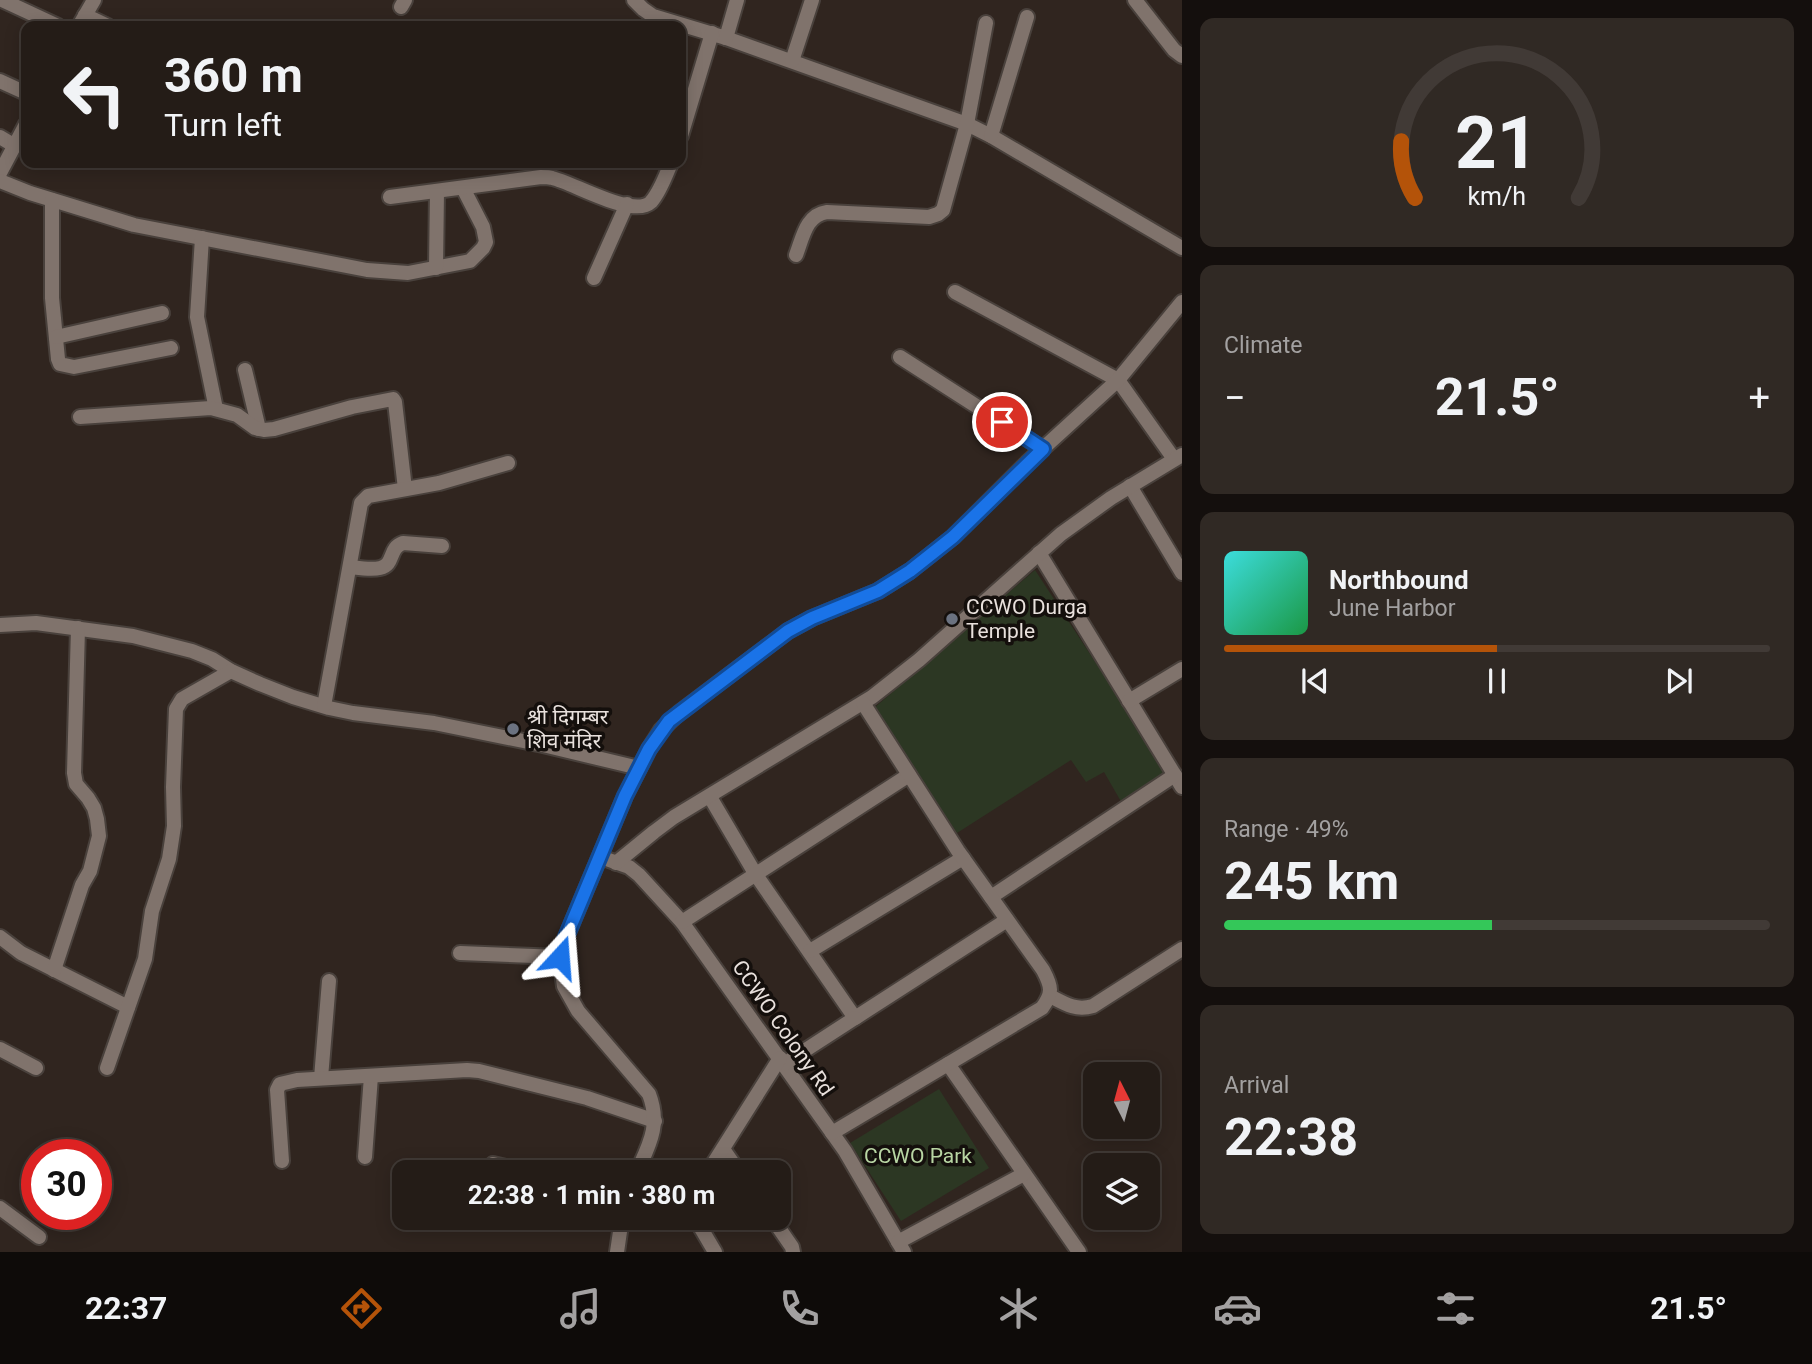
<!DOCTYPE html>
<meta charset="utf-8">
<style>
:root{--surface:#241c17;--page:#302924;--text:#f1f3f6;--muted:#a3a1a1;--line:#413a36;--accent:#b45309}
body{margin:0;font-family:Roboto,"Noto Sans Devanagari",sans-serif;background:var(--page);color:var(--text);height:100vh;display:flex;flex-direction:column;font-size:26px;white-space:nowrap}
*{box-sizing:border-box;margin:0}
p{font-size:23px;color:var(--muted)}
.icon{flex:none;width:38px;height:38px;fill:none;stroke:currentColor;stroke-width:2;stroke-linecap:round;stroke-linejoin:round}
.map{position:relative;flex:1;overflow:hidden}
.details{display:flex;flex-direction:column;gap:18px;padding:18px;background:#140f0d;width:630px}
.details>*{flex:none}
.banner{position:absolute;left:21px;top:21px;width:665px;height:147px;border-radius:14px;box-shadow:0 4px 18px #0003,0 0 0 2px var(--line);background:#241c17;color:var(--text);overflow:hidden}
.needle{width:46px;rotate:354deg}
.fabs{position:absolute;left:1083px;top:1062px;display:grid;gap:14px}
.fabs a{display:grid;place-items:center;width:77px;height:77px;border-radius:14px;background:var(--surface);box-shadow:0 4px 18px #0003,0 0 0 2px var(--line);font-size:35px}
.speed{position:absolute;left:21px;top:1139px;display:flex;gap:14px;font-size:35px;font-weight:700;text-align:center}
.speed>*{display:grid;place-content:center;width:91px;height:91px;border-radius:50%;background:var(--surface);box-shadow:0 4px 18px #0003,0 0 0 2px var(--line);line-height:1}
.speed .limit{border:10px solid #d22;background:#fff;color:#111}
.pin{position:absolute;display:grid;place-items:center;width:60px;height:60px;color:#fff;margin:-30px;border:4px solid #fff;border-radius:50%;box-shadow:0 2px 7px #0007}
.me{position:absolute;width:77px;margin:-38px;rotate:19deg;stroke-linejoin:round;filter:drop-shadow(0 0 5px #0008)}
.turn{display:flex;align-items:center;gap:24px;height:147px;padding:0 28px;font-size:32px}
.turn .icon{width:91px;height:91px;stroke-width:2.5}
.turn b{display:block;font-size:49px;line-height:60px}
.big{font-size:52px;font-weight:700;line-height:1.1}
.details .card{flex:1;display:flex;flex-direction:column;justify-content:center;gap:10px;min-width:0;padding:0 24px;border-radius:14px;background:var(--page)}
.details .dial{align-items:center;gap:0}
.dial svg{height:182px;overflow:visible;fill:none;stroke:var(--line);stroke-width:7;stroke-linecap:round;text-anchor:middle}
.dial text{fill:var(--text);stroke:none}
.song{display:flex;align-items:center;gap:21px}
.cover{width:84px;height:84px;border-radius:10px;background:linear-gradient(135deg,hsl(180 70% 55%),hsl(140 70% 35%))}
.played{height:7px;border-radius:4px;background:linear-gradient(90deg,var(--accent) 50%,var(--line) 50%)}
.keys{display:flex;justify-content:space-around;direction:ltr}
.heat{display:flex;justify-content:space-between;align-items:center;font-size:38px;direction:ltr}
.charge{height:10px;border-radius:5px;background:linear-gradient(90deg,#34c759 49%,var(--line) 0)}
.trip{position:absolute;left:392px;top:1160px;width:399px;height:70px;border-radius:14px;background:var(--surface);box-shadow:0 4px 18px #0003,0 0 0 2px var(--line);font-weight:700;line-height:70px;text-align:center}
.tab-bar{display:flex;height:112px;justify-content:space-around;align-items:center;background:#0e0b09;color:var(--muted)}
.tab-bar .icon{width:49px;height:49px}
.tab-bar .on{color:var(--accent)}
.tab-bar b{font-size:32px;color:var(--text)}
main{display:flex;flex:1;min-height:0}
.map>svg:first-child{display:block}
.green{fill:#2c3723}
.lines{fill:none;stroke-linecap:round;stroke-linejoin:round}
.street-casing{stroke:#49413c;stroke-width:18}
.street{stroke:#80736c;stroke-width:14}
.route-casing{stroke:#114b97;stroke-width:18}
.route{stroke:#1a73e8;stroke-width:12}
.worship-dot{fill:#6b7280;stroke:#140f0c;stroke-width:2.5}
.labels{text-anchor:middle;stroke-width:7;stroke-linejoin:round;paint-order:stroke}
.poi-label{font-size:21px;fill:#e9e1dd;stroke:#140f0c;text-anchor:start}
.street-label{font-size:21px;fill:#e9e1dd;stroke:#140f0c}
.park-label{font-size:21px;fill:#b8d5a3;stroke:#140f0c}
</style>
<main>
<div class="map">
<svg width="1182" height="1252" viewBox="0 0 1182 1252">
<rect width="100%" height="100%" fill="#30251f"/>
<g class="green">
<polygon points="1035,570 1168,773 1123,805 1104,772 1086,782 1071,760 957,833 874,708"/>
<polygon points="939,1089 989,1168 901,1221 850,1143"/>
</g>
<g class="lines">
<defs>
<g id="street">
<polyline points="2,0 58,26"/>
<polyline points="634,0 643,9 653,16 726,38 967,124 991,136 1182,248"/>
<polyline points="1135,0 1174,50 1182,56"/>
<polyline points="401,7 405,0"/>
<polyline points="85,15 108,26"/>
<polyline points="79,26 94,0"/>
<polyline points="726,38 737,0"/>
<polyline points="792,61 812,0"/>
<polyline points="0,81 26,93"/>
<polyline points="681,136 712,33"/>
<polyline points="991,136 1027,17"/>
<polyline points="0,137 15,146"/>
<polyline points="0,173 26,124"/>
<polyline points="0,181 30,193 134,225 367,270 408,273 470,261 483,248 486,242 483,227 463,188"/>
<path d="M390,197L541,177C543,177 549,177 552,178C572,182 633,219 651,202C660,192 666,175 671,163"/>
<polyline points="52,200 52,298 58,359 60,364 74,367 171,348"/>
<polyline points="202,238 197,317 216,409"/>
<path d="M796,255C803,237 806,215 827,212L929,217L938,214L943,210L967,124L986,23"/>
<polyline points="436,268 437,191"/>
<polyline points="594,278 627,204"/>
<polyline points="955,292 1118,380 1174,459"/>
<polyline points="56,337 162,313"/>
<polyline points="900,357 1043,449"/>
<polyline points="245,370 259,429"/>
<polyline points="80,417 211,408 237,415 255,428 264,430 274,429 352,407 393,399 395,402 405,489"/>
<polyline points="1130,486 1182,573"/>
<polyline points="1039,553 1182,787"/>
<path d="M350,567C359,568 371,570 380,568C395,565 388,548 403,543L442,546"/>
<polyline points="0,625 36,623 133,636 192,651 212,659 231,671 260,684 293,697 329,708 353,713 434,723 543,745 639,768"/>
<polyline points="1129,701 1182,669"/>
<polyline points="324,706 361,503 368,496 439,483 508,463"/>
<polyline points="710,797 756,875 855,1018 1007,920"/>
<polyline points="609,860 629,867 639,875 682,922 845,1151 904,1252"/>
<polyline points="616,863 654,832 674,817 872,697 919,660 1061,534 1111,498 1182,455"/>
<polyline points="991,897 1175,775"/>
<polyline points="682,922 909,775"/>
<polyline points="0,937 21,953 128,1007"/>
<polyline points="810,951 963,858"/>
<polyline points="460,953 560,957"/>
<polyline points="54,970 82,885 90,871 99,836 97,819 94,808 88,798 76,784 74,773 78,628"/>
<path d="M1050,996C1065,1004 1076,1011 1093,1006L1182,949"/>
<polyline points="0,1049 36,1068"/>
<polyline points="784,1064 855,1018"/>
<polyline points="948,1064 1079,1252"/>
<polyline points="107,1068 145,959 152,911 169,859 174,826 173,787 176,709 182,699 231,671"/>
<polyline points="321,1078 329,981"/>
<path d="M832,1133L1042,1008C1053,993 1052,987 1043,970L958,851L863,703"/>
<polyline points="723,1149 739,1172"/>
<polyline points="365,1157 371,1076"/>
<polyline points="282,1161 277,1090 280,1084 297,1080 467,1070 479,1071 587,1098 655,1121"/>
<polyline points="493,1164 526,1172"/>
<path d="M637,1172C649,1145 661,1125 649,1094L578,1011L564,986L560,957L564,942L625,796L649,749L661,730L679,713L788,631L812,618L878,591L910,571L953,537L1027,463L1118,380L1182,302"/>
<polyline points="708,1172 780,1058"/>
<polyline points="0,1208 39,1237"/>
<polyline points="695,1218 715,1252"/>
<polyline points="772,1218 792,1247 793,1252"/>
<polyline points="898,1242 1024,1174"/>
<polyline points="617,1252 622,1218"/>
</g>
</defs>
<use href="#street" class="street-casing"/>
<use href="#street" class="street"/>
</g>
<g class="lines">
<defs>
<polyline id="route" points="560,957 564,942 625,796 649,749 669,721 788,631 812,618 878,591 910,571 953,537 1043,449 1002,422"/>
</defs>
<use href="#route" class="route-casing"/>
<use href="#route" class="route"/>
</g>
<g class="worship-dot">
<circle cx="952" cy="619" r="7"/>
<circle cx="513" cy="729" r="7"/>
</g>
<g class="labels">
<g class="poi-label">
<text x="966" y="614">CCWO Durga<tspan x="966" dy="24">Temple</tspan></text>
<text x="527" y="724">श्री दिगम्बर<tspan x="527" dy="24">शिव मंदिर</tspan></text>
</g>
<g class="street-label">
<text transform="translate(783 1028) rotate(55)" y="7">CCWO Colony Rd</text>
</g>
<g class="park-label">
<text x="918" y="1163">CCWO Park</text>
</g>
</g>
</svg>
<div class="fabs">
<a><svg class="needle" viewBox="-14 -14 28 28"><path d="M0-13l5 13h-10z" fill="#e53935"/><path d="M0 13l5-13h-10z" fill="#a3a1a1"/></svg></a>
<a><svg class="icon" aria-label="layers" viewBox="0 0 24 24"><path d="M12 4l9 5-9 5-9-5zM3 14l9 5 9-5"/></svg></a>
</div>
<div class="speed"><div class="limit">30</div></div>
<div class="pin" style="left:1002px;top:422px;background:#d93025"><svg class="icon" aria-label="arrive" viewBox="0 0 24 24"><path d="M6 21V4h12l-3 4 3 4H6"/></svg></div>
<svg class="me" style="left:560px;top:957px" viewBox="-20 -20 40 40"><path d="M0-17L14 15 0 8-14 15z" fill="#1a73e8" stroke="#fff" stroke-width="4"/></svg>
<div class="trip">22:38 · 1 min · 380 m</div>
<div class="banner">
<div class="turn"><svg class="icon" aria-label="left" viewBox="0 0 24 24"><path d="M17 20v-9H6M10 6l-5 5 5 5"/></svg><div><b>360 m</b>Turn left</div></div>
</div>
</div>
<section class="details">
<div class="card dial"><svg viewBox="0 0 100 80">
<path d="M14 69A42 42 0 1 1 86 69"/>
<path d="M14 69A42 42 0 0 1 8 44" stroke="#b45309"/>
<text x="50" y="56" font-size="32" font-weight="700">21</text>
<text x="50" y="72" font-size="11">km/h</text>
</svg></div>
<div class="card"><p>Climate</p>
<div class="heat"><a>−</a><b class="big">21.5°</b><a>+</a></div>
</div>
<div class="card">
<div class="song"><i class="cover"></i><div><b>Northbound</b><p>June Harbor</p></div></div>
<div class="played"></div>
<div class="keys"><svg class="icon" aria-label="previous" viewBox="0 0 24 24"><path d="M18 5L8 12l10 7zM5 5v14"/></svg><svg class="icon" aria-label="pause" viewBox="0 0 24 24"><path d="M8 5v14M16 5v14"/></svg><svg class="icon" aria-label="next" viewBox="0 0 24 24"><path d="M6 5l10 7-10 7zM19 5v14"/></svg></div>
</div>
<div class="card"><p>Range · 49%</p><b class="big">245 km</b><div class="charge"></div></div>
<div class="card"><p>Arrival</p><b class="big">22:38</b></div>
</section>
</main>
<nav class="tab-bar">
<b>22:37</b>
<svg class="icon on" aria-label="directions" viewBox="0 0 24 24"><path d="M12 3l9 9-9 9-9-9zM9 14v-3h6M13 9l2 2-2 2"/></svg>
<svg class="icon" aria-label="music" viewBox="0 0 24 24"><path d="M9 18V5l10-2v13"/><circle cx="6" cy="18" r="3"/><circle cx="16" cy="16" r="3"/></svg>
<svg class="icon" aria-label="phone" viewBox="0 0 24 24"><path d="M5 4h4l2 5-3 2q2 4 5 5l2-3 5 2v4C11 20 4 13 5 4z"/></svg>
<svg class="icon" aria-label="climate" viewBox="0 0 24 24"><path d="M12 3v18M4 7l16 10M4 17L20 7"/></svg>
<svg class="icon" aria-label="car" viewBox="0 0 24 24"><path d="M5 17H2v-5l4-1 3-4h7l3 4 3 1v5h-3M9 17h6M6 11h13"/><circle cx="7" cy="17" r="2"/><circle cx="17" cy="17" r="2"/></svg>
<svg class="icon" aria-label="filters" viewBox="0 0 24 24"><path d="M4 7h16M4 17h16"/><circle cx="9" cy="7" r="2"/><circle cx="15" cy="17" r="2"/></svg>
<b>21.5°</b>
</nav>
